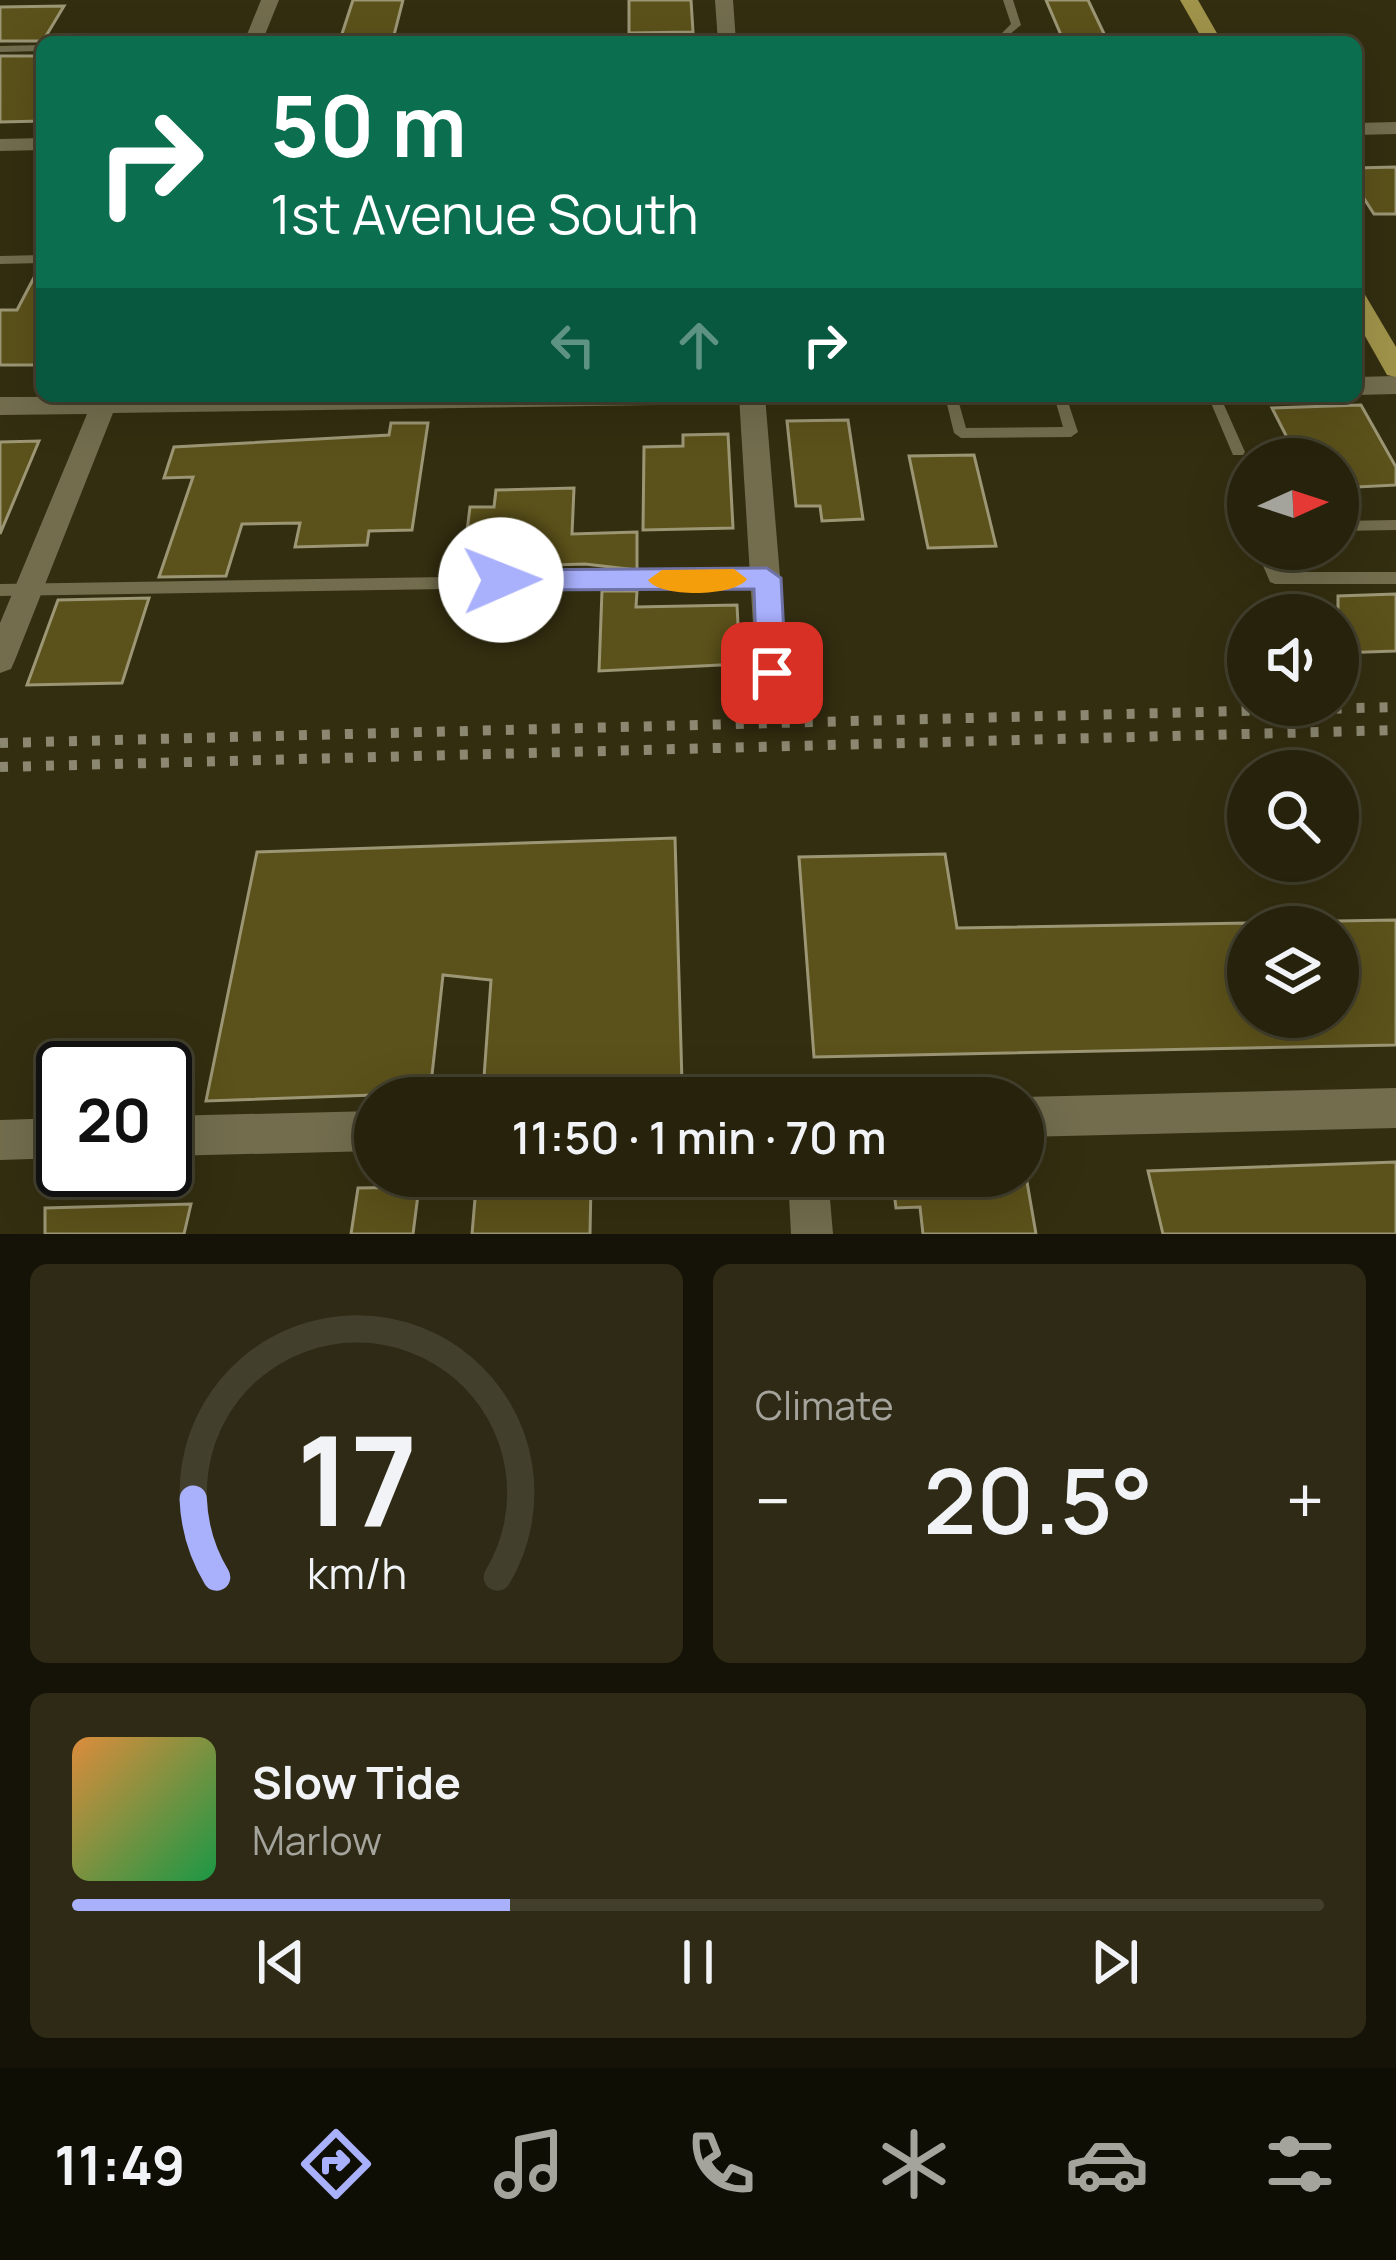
<!DOCTYPE html>
<meta charset="utf-8">
<style>
:root{--surface:#26220c;--page:#2e2a15;--text:#f1f3f6;--muted:#a4a49d;--line:#423f2d;--accent:#a9b0fc}
body{margin:0;font-family:Manrope,sans-serif;background:var(--page);color:var(--text);height:100vh;display:flex;flex-direction:column;font-size:45px;white-space:nowrap}
*{box-sizing:border-box;margin:0}
p{font-size:39px;color:var(--muted)}
.icon{flex:none;width:66px;height:66px;fill:none;stroke:currentColor;stroke-width:2;stroke-linecap:round;stroke-linejoin:round}
.map{position:relative;height:1234px;overflow:hidden}
.details{display:flex;flex-direction:column;gap:30px;padding:30px;background:#151307;flex:1}
.details>*{flex:none}
.top-card{position:absolute;left:36px;top:36px;width:1326px;height:366px;border-radius:18px;box-shadow:0 12px 48px #0002,0 0 0 3px var(--line);background:#0b6e4f;color:#fff;overflow:hidden}
.needle{width:78px;rotate:87deg}
.controls{position:absolute;left:1227px;top:438px;display:grid;gap:24px}
.controls a{display:grid;place-items:center;width:132px;height:132px;border-radius:50%;background:var(--surface);box-shadow:0 12px 48px #0002,0 0 0 3px var(--line);font-size:60px}
.speed{position:absolute;left:36px;top:1041px;display:flex;gap:24px;font-size:60px;font-weight:700;text-align:center}
.speed>*{display:grid;place-content:center;width:156px;height:156px;border-radius:50%;background:var(--surface);box-shadow:0 12px 48px #0002,0 0 0 3px var(--line);line-height:1}
.speed .limit{border:6px solid #111;border-radius:18px;background:#fff;color:#111}
.pin{position:absolute;display:grid;place-items:center;width:102px;height:102px;color:#fff;margin:-51px;border-radius:24px;box-shadow:0 6px 18px #0006}
.me{position:absolute;width:132px;margin:-66px;rotate:89deg;stroke-linejoin:round;filter:drop-shadow(0 0 9px #0008)}
.turn{display:flex;align-items:center;gap:42px;height:252px;padding:0 36px;font-size:54px}
.turn .icon{width:156px;height:156px;stroke-width:2.5}
.turn b{display:block;font-size:84px;line-height:102px}
.lanes{display:flex;align-items:center;height:114px;padding:0 36px;background:#0003;justify-content:center;gap:60px;direction:ltr}
.lanes .off{opacity:.35}
.big{font-size:90px;font-weight:600;line-height:1.1}
.details .widget{flex:1;display:flex;flex-direction:column;justify-content:center;gap:18px;min-width:0;padding:0 42px;border-radius:18px;background:var(--page)}
.details .dial{align-items:center;gap:0}
.dial svg{height:312px;overflow:visible;fill:none;stroke:var(--line);stroke-width:7;stroke-linecap:round;text-anchor:middle}
.dial text{fill:var(--text);stroke:none}
.song{display:flex;align-items:center;gap:36px}
.cover{width:144px;height:144px;border-radius:18px;background:linear-gradient(135deg,hsl(30 70% 55%),hsl(140 70% 35%))}
.played{height:12px;border-radius:6px;background:linear-gradient(90deg,var(--accent) 35%,var(--line) 35%)}
.keys{display:flex;justify-content:space-around;direction:ltr}
.heat{display:flex;justify-content:space-between;align-items:center;font-size:66px;direction:ltr}
.details .tiles{flex:1;display:grid;gap:30px;grid-template-columns:1fr 1fr}
.widget:last-child{grid-column:span 2}
.trip{position:absolute;left:354px;top:1077px;width:690px;height:120px;border-radius:60px;background:var(--surface);box-shadow:0 12px 48px #0002,0 0 0 3px var(--line);font-weight:600;line-height:120px;text-align:center}
.tabs{display:flex;height:192px;justify-content:space-around;align-items:center;background:#0f0e05;color:var(--muted)}
.tabs .icon{width:84px;height:84px}
.tabs .current{color:var(--accent)}
.tabs b{font-size:54px;color:var(--text)}
.map>svg:first-child{display:block}
.building{fill:#5b511a;stroke:#9c9675;stroke-width:3}
.lines{fill:none;stroke-linecap:round;stroke-linejoin:round}
.service{fill:#736d4e;fill-rule:evenodd}
.minor{fill:#736d4e;fill-rule:evenodd}
.primary{fill:#a0934a;fill-rule:evenodd}
.rail{stroke:#8b8770;stroke-width:10;stroke-dasharray:8 15;stroke-linecap:butt}
.route{fill:#a9b0fc;stroke:#6e72a4;stroke-width:3}
.slow{fill:#f59e0b}
</style>
<div class="map">
<svg width="1396" height="1234" viewBox="0 0 1396 1234">
<rect width="100%" height="100%" fill="#332e10"/>
<g class="building">
<polygon points="353,0 403,0 393,39 340,40"/>
<polygon points="629,0 691,0 693,32 629,33"/>
<polygon points="1046,0 1088,0 1108,42 1064,42"/>
<polygon points="64,6 43,41 0,41 0,7"/>
<polygon points="0,56 42,56 42,121 0,122"/>
<polygon points="1396,167 1396,214 1374,214 1356,186 1356,168"/>
<polygon points="39,268 42,365 0,365 0,310 17,310"/>
<polygon points="1361,405 1396,467 1396,485 1338,488 1338,459 1298,459 1272,408"/>
<polygon points="848,420 863,519 822,521 820,506 796,506 787,421"/>
<polygon points="391,423 428,423 412,530 369,531 367,545 295,547 300,523 242,524 226,576 159,577 193,477 164,478 174,447 389,435"/>
<polygon points="728,434 733,528 643,530 644,447 683,446 683,435"/>
<polygon points="39,441 0,534 0,442"/>
<polygon points="974,455 996,546 928,548 909,456"/>
<polygon points="574,488 572,534 637,532 637,570 585,564 487,567 490,538 466,539 470,507 494,507 496,490"/>
<polygon points="602,591 637,591 636,607 737,605 740,664 599,671"/>
<polygon points="1396,594 1396,651 1338,653 1338,596"/>
<polygon points="149,598 122,683 27,685 58,600"/>
<polygon points="675,838 682,1083 483,1091 491,980 443,975 430,1093 206,1101 257,852"/>
<polygon points="945,854 957,928 1248,923 1248,1017 1338,1017 1338,921 1396,920 1396,1045 814,1057 799,857"/>
<polygon points="1396,1162 1396,1234 1163,1234 1148,1171"/>
<polygon points="892,1176 1026,1176 1036,1234 923,1234 920,1207 896,1208"/>
<polygon points="591,1183 590,1234 472,1234 476,1187"/>
<polygon points="419,1187 413,1234 351,1234 358,1188"/>
<polygon points="191,1204 184,1234 45,1234 45,1208"/>
</g>
<g class="lines">
<g class="service">
<polygon points="1003,0 1013,0 1021,25 1004,39 523,42 528,39 1002,33 1011,24"/>
<polygon points="1211,35 1214,36 1214,40 1144,42 1149,39"/>
<polygon points="42,45 42,51 0,52 0,46"/>
<polygon points="42,255 42,263 0,264 0,256"/>
<polygon points="945,396 957,396 966,428 1063,427 1054,396 1066,396 1078,432 1071,437 961,438 954,433"/>
<polygon points="1208,396 1220,396 1245,452 1243,455 1233,455"/>
<polygon points="1396,520 1396,530 1338,531 1338,521"/>
<polygon points="1256,549 1270,549 1280,572 1396,572 1396,584 1275,584 1270,582"/>
<polygon points="767,572 774,578 767,584 0,596 0,584"/>
</g>
<g class="minor">
<polygon points="261,0 279,0 262,42 244,42"/>
<polygon points="715,0 733,0 736,42 718,42"/>
<polygon points="1396,122 1396,134 1356,135 1356,123"/>
<polygon points="42,138 42,150 0,151 0,139"/>
<polygon points="1396,376 1396,394 1356,395 1356,377"/>
<polygon points="669,396 656,405 113,413 15,660 11,669 0,673 0,623 87,414 0,415 0,397"/>
<polygon points="739,396 765,396 788,673 783,682 772,686 761,682 756,673"/>
<polygon points="1396,1088 1396,1128 1023,1137 1023,1097"/>
<polygon points="375,1111 375,1151 165,1156 165,1116"/>
<polygon points="63,1118 63,1158 0,1160 0,1120"/>
<polygon points="788,1176 828,1176 833,1234 791,1234"/>
</g>
<g class="primary">
<polygon points="1180,0 1198,0 1222,42 1204,42"/>
<polygon points="1356,290 1364,293 1396,347 1396,377 1387,375 1356,320"/>
</g>
<g class="rail">
<polyline points="0,743 1396,707"/>
<polyline points="0,767 1396,730"/>
</g>
</g>
<polygon class="route" points="767,568 781,578 786,673 772,685 757,673 754,589 501,590 487,580 501,570"/>
<path class="slow" d="M734,569L747,579C735,597 660,598 648,580L662,570Z"/>
</svg>
<div class="controls">
<a><svg class="needle" viewBox="-14 -14 28 28"><path d="M0-13l5 13h-10z" fill="#e53935"/><path d="M0 13l5-13h-10z" fill="#a4a49d"/></svg></a>
<a><svg class="icon" aria-label="sound" viewBox="0 0 24 24"><path d="M4 9h4l5-4v14l-5-4H4zM17 9q2 3 0 6"/></svg></a>
<a><svg class="icon" aria-label="search" viewBox="0 0 24 24"><circle cx="10" cy="10" r="6"/><path d="M15 15l6 6"/></svg></a>
<a><svg class="icon" aria-label="layers" viewBox="0 0 24 24"><path d="M12 4l9 5-9 5-9-5zM3 14l9 5 9-5"/></svg></a>
</div>
<div class="speed"><div class="limit">20</div></div>
<div class="pin" style="left:772px;top:673px;background:#d93025"><svg class="icon" aria-label="arrive" viewBox="0 0 24 24"><path d="M6 21V4h12l-3 4 3 4H6"/></svg></div>
<svg class="me" style="left:501px;top:580px" viewBox="-20 -20 40 40"><circle r="19" fill="#fff"/><path d="M0-13L10 11 0 6-10 11z" fill="#a9b0fc"/></svg>
<div class="trip">11:50 · 1 min · 70 m</div>
<div class="top-card">
<div class="turn"><svg class="icon" aria-label="right" viewBox="0 0 24 24"><path d="M7 20v-9h11M14 6l5 5-5 5"/></svg><div><b>50 m</b>1st Avenue South</div></div>
<div class="lanes"><svg class="icon off" aria-label="left" viewBox="0 0 24 24"><path d="M17 20v-9H6M10 6l-5 5 5 5"/></svg><svg class="icon off" aria-label="ahead" viewBox="0 0 24 24"><path d="M12 20V5M6 11l6-6 6 6"/></svg><svg class="icon" aria-label="right" viewBox="0 0 24 24"><path d="M7 20v-9h11M14 6l5 5-5 5"/></svg></div>
</div>
</div>
<section class="details">
<div class="tiles">
<div class="widget dial"><svg viewBox="0 0 100 80">
<path d="M14 69A42 42 0 1 1 86 69"/>
<path d="M14 69A42 42 0 0 1 8 49" stroke="#a9b0fc"/>
<text x="50" y="56" font-size="32" font-weight="700">17</text>
<text x="50" y="72" font-size="11">km/h</text>
</svg></div>
<div class="widget"><p>Climate</p>
<div class="heat"><a>−</a><b class="big">20.5°</b><a>+</a></div>
</div>
<div class="widget">
<div class="song"><i class="cover"></i><div><b>Slow Tide</b><p>Marlow</p></div></div>
<div class="played"></div>
<div class="keys"><svg class="icon" aria-label="previous" viewBox="0 0 24 24"><path d="M18 5L8 12l10 7zM5 5v14"/></svg><svg class="icon" aria-label="pause" viewBox="0 0 24 24"><path d="M8 5v14M16 5v14"/></svg><svg class="icon" aria-label="next" viewBox="0 0 24 24"><path d="M6 5l10 7-10 7zM19 5v14"/></svg></div>
</div>
</div>
</section>
<nav class="tabs">
<b>11:49</b>
<svg class="icon current" aria-label="directions" viewBox="0 0 24 24"><path d="M12 3l9 9-9 9-9-9zM9 14v-3h6M13 9l2 2-2 2"/></svg>
<svg class="icon" aria-label="music" viewBox="0 0 24 24"><path d="M9 18V5l10-2v13"/><circle cx="6" cy="18" r="3"/><circle cx="16" cy="16" r="3"/></svg>
<svg class="icon" aria-label="phone" viewBox="0 0 24 24"><path d="M5 4h4l2 5-3 2q2 4 5 5l2-3 5 2v4C11 20 4 13 5 4z"/></svg>
<svg class="icon" aria-label="climate" viewBox="0 0 24 24"><path d="M12 3v18M4 7l16 10M4 17L20 7"/></svg>
<svg class="icon" aria-label="car" viewBox="0 0 24 24"><path d="M5 17H2v-5l4-1 3-4h7l3 4 3 1v5h-3M9 17h6M6 11h13"/><circle cx="7" cy="17" r="2"/><circle cx="17" cy="17" r="2"/></svg>
<svg class="icon" aria-label="filters" viewBox="0 0 24 24"><path d="M4 7h16M4 17h16"/><circle cx="9" cy="7" r="2"/><circle cx="15" cy="17" r="2"/></svg>
</nav>
